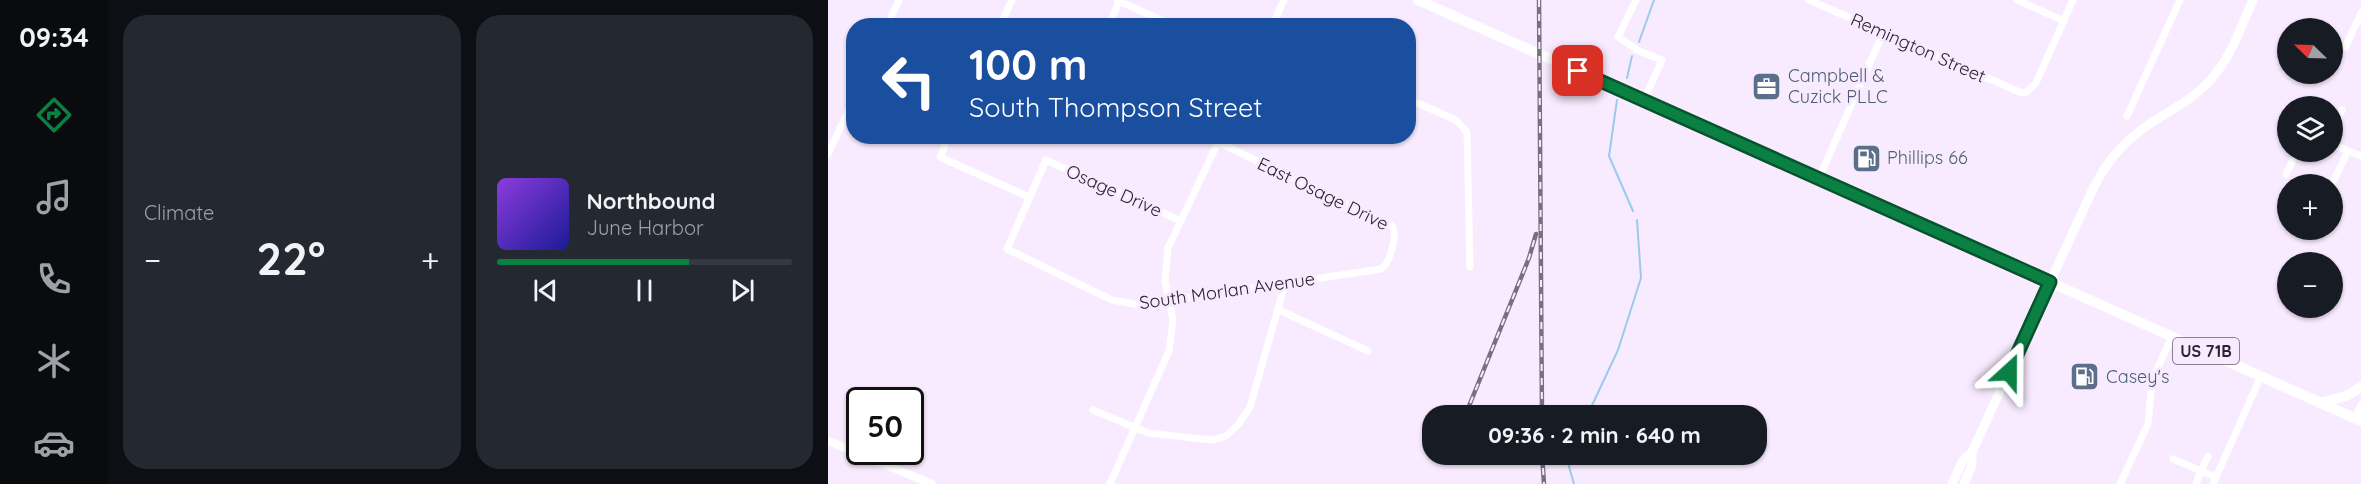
<!DOCTYPE html>
<meta charset="utf-8">
<style>
:root{--surface:#171b24;--page:#242831;--text:#f1f3f6;--muted:#9ea1a6;--line:#363941;--accent:#0b8043}
body{margin:0;font-family:Quicksand,sans-serif;background:var(--page);color:var(--text);height:100vh;display:flex;flex-direction:column;font-size:22px;white-space:nowrap}
*{box-sizing:border-box;margin:0}
p{font-size:20px;color:var(--muted)}
.icon{flex:none;width:33px;height:33px;fill:none;stroke:currentColor;stroke-width:2;stroke-linecap:round;stroke-linejoin:round}
.map{position:relative;flex:1;overflow:hidden}
.side{display:flex;flex-direction:column;gap:15px;padding:15px;background:#0d0f14;width:720px}
.side>*{flex:none}
.hud{position:absolute;left:18px;top:18px;width:570px;height:126px;border-radius:24px;box-shadow:0 2px 4px #0004;background:#1a4fa0;color:#fff;overflow:hidden}
.needle{width:39px;rotate:293deg}
.controls{position:absolute;left:1449px;top:18px;display:grid;gap:12px}
.controls a{display:grid;place-items:center;width:66px;height:66px;border-radius:50%;background:var(--surface);box-shadow:0 2px 4px #0004;font-size:30px}
.speed{position:absolute;left:18px;top:387px;display:flex;gap:12px;font-size:30px;font-weight:700;text-align:center}
.speed>*{display:grid;place-content:center;width:78px;height:78px;border-radius:50%;background:var(--surface);box-shadow:0 2px 4px #0004;line-height:1}
.speed .limit{border:3px solid #111;border-radius:9px;background:#fff;color:#111}
.pin{position:absolute;display:grid;place-items:center;width:51px;height:51px;color:#fff;margin:-26px;border-radius:12px;box-shadow:0 3px 9px #0006}
.me{position:absolute;width:66px;margin:-33px;rotate:24deg;stroke-linejoin:round;filter:drop-shadow(0 0 4px #0008)}
.turn{display:flex;align-items:center;gap:21px;height:126px;padding:0 24px;font-size:27px}
.turn .icon{width:78px;height:78px;stroke-width:2.5}
.turn b{display:block;font-size:42px;line-height:51px}
.big{font-size:45px;font-weight:700;line-height:1.1}
.side .tile{flex:1;display:flex;flex-direction:column;justify-content:center;gap:9px;min-width:0;padding:0 21px;border-radius:24px;background:var(--page)}
.song{display:flex;align-items:center;gap:18px}
.cover{width:72px;height:72px;border-radius:9px;background:linear-gradient(135deg,hsl(270 70% 55%),hsl(240 70% 35%))}
.played{height:6px;border-radius:3px;background:linear-gradient(90deg,var(--accent) 65%,var(--line) 65%)}
.keys{display:flex;justify-content:space-around;direction:ltr}
.heat{display:flex;justify-content:space-between;align-items:center;font-size:33px;direction:ltr}
.side .tiles{flex:1;display:grid;gap:15px;grid-template-columns:repeat(2,1fr)}
.trip{position:absolute;left:594px;top:405px;width:345px;height:60px;border-radius:24px;background:var(--surface);box-shadow:0 2px 4px #0004;font-weight:700;line-height:60px;text-align:center}
main{display:flex;flex:1;min-height:0}
.dock{display:flex;flex-direction:column;width:108px;justify-content:space-around;align-items:center;background:#090b0e;color:var(--muted)}
.dock .icon{width:42px;height:42px}
.dock .selected{color:var(--accent)}
.dock b{font-size:27px;color:var(--text)}
.map>svg:first-child{display:block}
.lines{fill:none;stroke-linecap:round;stroke-linejoin:round}
.stream{stroke:#99cbef;stroke-width:2}
.minor{stroke:#fff;stroke-width:7}
.tertiary{stroke:#fff;stroke-width:8}
.secondary{stroke:#fff;stroke-width:9}
.trunk{stroke:#fff;stroke-width:10}
.rail-casing{stroke:#7a6f7e;stroke-width:4.5}
.rail{stroke:#f9ebff;stroke-width:2;stroke-dasharray:7;stroke-linecap:butt}
.route-casing{stroke:#07532c;stroke-width:15}
.route{stroke:#0b8043;stroke-width:10}
.labels{text-anchor:middle;stroke-width:6;stroke-linejoin:round;paint-order:stroke}
.shield{fill:#f9ebff;stroke:#695e6d;stroke-width:1.5}
.shield-label{font-size:16px;font-weight:bold;fill:#2b222e}
.street-label{font-size:18px;fill:#2b222e;stroke:#f9ebff}
.service-label{font-size:18px;fill:#4e5e75;stroke:#f9ebff;text-anchor:start}
</style>
<main>
<nav class="dock">
<b>09:34</b>
<svg class="icon selected" aria-label="directions" viewBox="0 0 24 24"><path d="M12 3l9 9-9 9-9-9zM9 14v-3h6M13 9l2 2-2 2"/></svg>
<svg class="icon" aria-label="music" viewBox="0 0 24 24"><path d="M9 18V5l10-2v13"/><circle cx="6" cy="18" r="3"/><circle cx="16" cy="16" r="3"/></svg>
<svg class="icon" aria-label="phone" viewBox="0 0 24 24"><path d="M5 4h4l2 5-3 2q2 4 5 5l2-3 5 2v4C11 20 4 13 5 4z"/></svg>
<svg class="icon" aria-label="climate" viewBox="0 0 24 24"><path d="M12 3v18M4 7l16 10M4 17L20 7"/></svg>
<svg class="icon" aria-label="car" viewBox="0 0 24 24"><path d="M5 17H2v-5l4-1 3-4h7l3 4 3 1v5h-3M9 17h6M6 11h13"/><circle cx="7" cy="17" r="2"/><circle cx="17" cy="17" r="2"/></svg>
</nav>
<section class="side">
<div class="tiles">
<div class="tile"><p>Climate</p>
<div class="heat"><a>−</a><b class="big">22°</b><a>+</a></div>
</div>
<div class="tile">
<div class="song"><i class="cover"></i><div><b>Northbound</b><p>June Harbor</p></div></div>
<div class="played"></div>
<div class="keys"><svg class="icon" aria-label="previous" viewBox="0 0 24 24"><path d="M18 5L8 12l10 7zM5 5v14"/></svg><svg class="icon" aria-label="pause" viewBox="0 0 24 24"><path d="M8 5v14M16 5v14"/></svg><svg class="icon" aria-label="next" viewBox="0 0 24 24"><path d="M6 5l10 7-10 7zM19 5v14"/></svg></div>
</div>
</div>
</section>
<div class="map">
<svg width="1533" height="484" viewBox="0 0 1533 484">
<rect width="100%" height="100%" fill="#f9ebff"/>
<g class="lines">
<g class="stream">
<polyline points="811,42 826,0"/>
<polyline points="799,78 804,56"/>
<polyline points="789,100 781,156 805,211"/>
<polyline points="759,416 790,350 813,278 809,220"/>
<polyline points="743,454 740,463 746,484"/>
</g>
<g class="minor">
<polyline points="289,0 346,26"/>
<polyline points="808,0 790,37 811,51 834,60 816,100"/>
<polyline points="981,0 1194,93 1199,92 1208,83 1245,0"/>
<polyline points="1189,0 1236,21"/>
<polyline points="59,26 71,0"/>
<polyline points="172,26 184,0"/>
<polyline points="281,26 291,1"/>
<polyline points="444,26 456,0"/>
<polyline points="1517,48 1533,13"/>
<polyline points="580,99 628,120 639,132 642,267"/>
<polyline points="1299,116 1352,0"/>
<polyline points="1504,131 1514,110"/>
<polyline points="121,136 112,157 201,197"/>
<polyline points="1504,144 1533,156"/>
<polyline points="0,154 26,99"/>
<polyline points="1458,174 1469,152"/>
<polyline points="991,178 1055,33"/>
<polyline points="1504,184 1520,151"/>
<path d="M353,221L218,160L179,249L284,300L313,305L553,269C562,264 570,234 564,226L390,142"/>
<polyline points="451,310 540,351"/>
<polyline points="265,410 320,433 384,440 398,436 410,425 422,407 457,284"/>
<polyline points="1527,419 1533,405"/>
<polyline points="1380,456 1373,471 1388,477"/>
<polyline points="1345,459 1373,471 1368,484"/>
<polyline points="282,484 341,351 345,320 337,281 340,248 393,136"/>
<polyline points="1292,484 1320,424 1324,381 1344,336"/>
<polyline points="1385,484 1433,376"/>
</g>
<polyline class="tertiary" points="0,441 104,484"/>
<g class="secondary">
<path d="M1124,484L1135,460L1144,452L1264,191C1275,167 1292,146 1313,130C1337,112 1365,101 1384,78C1404,55 1413,27 1425,0"/>
<polyline points="1136,484 1144,465 1144,452"/>
</g>
<g class="trunk">
<polyline points="590,0 1533,421"/>
<polyline points="1492,403 1518,396 1533,387"/>
</g>
<defs>
<g id="rail">
<polyline points="711,0 714,416"/>
<polyline points="637,416 701,258 708,234"/>
<polyline points="714,454 716,484"/>
</g>
</defs>
<use href="#rail" class="rail-casing"/>
<use href="#rail" class="rail"/>
</g>
<g class="lines">
<defs>
<polyline id="route" points="750,71 1222,282 1181,372"/>
</defs>
<use href="#route" class="route-casing"/>
<use href="#route" class="route"/>
</g>
<defs>
<symbol id="office-square" viewBox="-11 -11 22 22"><rect x="-9" y="-9" width="18" height="18" rx="4" fill="#5c6f8a" stroke="#f9ebff"/><path d="M-6-3h4V-5.5h4V-3h4V5H-6ZM-1-4.5V-3h2v-1.5ZM-6 0V1H6V0Z" fill="#fff"/></symbol>
<symbol id="fuel-square" viewBox="-11 -11 22 22"><rect x="-9" y="-9" width="18" height="18" rx="4" fill="#5c6f8a" stroke="#f9ebff"/><path d="M-5.5-6h7V0h2V4h1.3V-2.5L3-4.5l.8-.8L6-3V5H2.5V1h-1V6h-7ZM-4.2-4.7v3.2H.2V-4.7Z" fill="#fff"/></symbol>
</defs>
<g fill-rule="evenodd">
<use href="#office-square" x="922" y="70" width="33" height="33"/>
<use href="#fuel-square" x="1022" y="142" width="33" height="33"/>
<use href="#fuel-square" x="1240" y="360" width="33" height="33"/>
</g>
<g class="labels">
<rect class="shield" x="1345" y="338" width="66" height="26" rx="4.5"/>
<g class="shield-label">
<text x="1378" y="357">US 71B</text>
</g>
<g class="street-label">
<text transform="translate(1090 48) rotate(24)" y="6">Remington Street</text>
<text transform="translate(286 191) rotate(24)" y="6">Osage Drive</text>
<text transform="translate(495 194) rotate(26)" y="6">East Osage Drive</text>
<text transform="translate(399 291) rotate(-8)" y="6">South Morlan Avenue</text>
</g>
<g class="service-label">
<text x="960" y="82">Campbell &amp;<tspan x="960" dy="21">Cuzick PLLC</tspan></text>
<text x="1059" y="164">Phillips 66</text>
<text x="1278" y="383">Casey's</text>
</g>
</g>
</svg>
<div class="controls">
<a><svg class="needle" viewBox="-14 -14 28 28"><path d="M0-13l5 13h-10z" fill="#e53935"/><path d="M0 13l5-13h-10z" fill="#9ea1a6"/></svg></a>
<a><svg class="icon" aria-label="layers" viewBox="0 0 24 24"><path d="M12 4l9 5-9 5-9-5zM3 14l9 5 9-5"/></svg></a>
<a>+</a>
<a>−</a>
</div>
<div class="speed"><div class="limit">50</div></div>
<div class="pin" style="left:750px;top:71px;background:#d93025"><svg class="icon" aria-label="arrive" viewBox="0 0 24 24"><path d="M6 21V4h12l-3 4 3 4H6"/></svg></div>
<svg class="me" style="left:1181px;top:372px" viewBox="-20 -20 40 40"><path d="M0-17L14 15 0 8-14 15z" fill="#0b8043" stroke="#fff" stroke-width="4"/></svg>
<div class="trip">09:36 · 2 min · 640 m</div>
<div class="hud">
<div class="turn"><svg class="icon" aria-label="left" viewBox="0 0 24 24"><path d="M17 20v-9H6M10 6l-5 5 5 5"/></svg><div><b>100 m</b>South Thompson Street</div></div>
</div>
</div>
</main>
